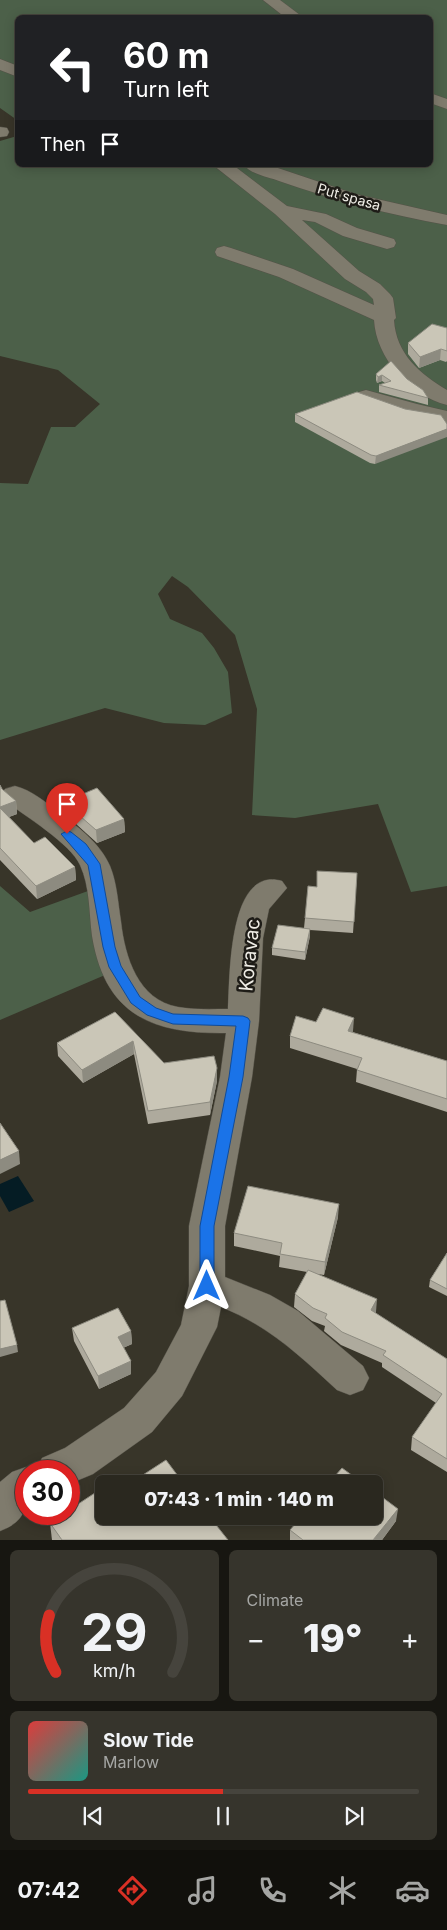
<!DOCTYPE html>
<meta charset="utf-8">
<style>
:root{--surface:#2a281f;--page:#36342c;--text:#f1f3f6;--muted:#a5a6a4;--line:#46443d;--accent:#d93025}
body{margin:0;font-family:Inter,sans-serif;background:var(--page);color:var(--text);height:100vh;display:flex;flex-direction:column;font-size:19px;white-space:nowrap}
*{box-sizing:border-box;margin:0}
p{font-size:16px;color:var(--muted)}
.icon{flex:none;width:28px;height:28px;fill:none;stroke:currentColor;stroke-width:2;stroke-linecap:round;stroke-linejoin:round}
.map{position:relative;height:1540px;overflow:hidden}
.side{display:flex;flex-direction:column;gap:10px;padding:10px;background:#171611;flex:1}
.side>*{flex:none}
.guide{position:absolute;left:15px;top:15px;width:418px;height:152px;border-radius:8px;box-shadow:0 2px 12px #0003,0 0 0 1px var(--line);background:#202124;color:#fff;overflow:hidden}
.speed{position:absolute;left:15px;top:1460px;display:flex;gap:10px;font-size:25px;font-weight:700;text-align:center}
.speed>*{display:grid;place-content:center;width:65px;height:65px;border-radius:50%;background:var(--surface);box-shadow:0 2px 12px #0003,0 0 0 1px var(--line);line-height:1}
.speed .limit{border:8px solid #d22;background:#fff;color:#111}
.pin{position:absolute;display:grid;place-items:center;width:42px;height:42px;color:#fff;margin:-51px -21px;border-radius:50% 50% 50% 0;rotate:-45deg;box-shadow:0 0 5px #0007}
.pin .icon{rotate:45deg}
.me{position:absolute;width:55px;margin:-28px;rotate:0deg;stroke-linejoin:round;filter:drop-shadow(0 0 4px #0008)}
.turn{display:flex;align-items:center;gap:18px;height:105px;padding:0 25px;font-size:22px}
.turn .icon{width:65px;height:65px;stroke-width:2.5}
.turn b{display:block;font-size:35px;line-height:42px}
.then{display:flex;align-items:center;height:48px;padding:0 25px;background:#0003;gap:10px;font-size:19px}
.big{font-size:38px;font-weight:800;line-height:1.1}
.side .card{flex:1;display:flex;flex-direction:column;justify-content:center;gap:8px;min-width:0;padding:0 18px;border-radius:8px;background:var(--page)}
.side .dial{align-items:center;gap:0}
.dial svg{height:130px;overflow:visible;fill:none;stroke:var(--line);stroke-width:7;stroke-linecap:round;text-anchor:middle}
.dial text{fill:var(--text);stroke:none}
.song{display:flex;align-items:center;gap:15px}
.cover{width:60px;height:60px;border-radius:8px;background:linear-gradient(135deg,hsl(0 70% 55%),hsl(170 70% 35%))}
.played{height:5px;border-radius:2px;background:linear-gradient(90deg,var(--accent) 50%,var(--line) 50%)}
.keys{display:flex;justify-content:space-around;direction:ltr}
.heat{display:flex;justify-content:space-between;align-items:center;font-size:28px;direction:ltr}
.side .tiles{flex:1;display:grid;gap:10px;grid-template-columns:1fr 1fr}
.card:last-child{grid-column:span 2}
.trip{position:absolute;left:95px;top:1475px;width:288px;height:50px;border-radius:8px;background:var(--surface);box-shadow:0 2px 12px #0003,0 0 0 1px var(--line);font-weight:800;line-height:50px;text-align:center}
.dock{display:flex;height:80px;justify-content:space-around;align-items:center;background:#11100c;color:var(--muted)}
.dock .icon{width:35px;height:35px}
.dock .current{color:var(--accent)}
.dock b{font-size:22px;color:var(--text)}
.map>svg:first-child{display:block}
.green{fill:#4c6049}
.water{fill:#051c24}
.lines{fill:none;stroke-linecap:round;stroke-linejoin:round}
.minor-casing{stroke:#555248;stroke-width:1}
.minor{fill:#7f7b6d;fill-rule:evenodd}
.wall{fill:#aeaa9d}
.shaded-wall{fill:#8d8b80}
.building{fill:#cac6b7;stroke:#8d8b80}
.route{fill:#1a73e8;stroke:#114b97}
.labels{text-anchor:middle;stroke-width:5;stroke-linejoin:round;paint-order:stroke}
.far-street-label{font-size:14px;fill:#efede6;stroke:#1e1c17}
.near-street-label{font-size:19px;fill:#efede6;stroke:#1e1c17}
</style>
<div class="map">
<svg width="447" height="1540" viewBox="0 0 447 1540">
<rect width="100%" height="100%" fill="#383529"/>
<g class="green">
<polygon points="0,0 447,0 447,886 411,892 378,804 295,818 252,815 257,709 235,635 188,587 172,576 158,594 170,619 202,633 214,648 228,672 232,713 205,725 164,723 105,708 0,740 0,483 28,484 51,427 75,427 100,404 58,370 0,356 0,141 17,136 18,165 430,165 430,18 18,18 17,120 0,108"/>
<polygon points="0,886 30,912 99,887 112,972 0,1020"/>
</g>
<polygon class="water" points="18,1176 34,1201 9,1212 0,1196 0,1184"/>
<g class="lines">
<defs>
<g id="minor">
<polygon points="263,0 280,0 304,18 286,18"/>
<polygon points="0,59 18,66 18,77 0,70"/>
<polygon points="430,93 447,99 447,109 430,103"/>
<polygon points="0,127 7,128 9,132 7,136 0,137"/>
<path d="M213,165H233L287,206L326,214L357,228L394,239L396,243L394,247L387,249L343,236L315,222L302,220L359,271L380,284L390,294L393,298L396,318L394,320C396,354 420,374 447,390V405C410,396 376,358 374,320L279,277L217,256L215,252L217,248L224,246L231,248L293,269L374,305L373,299L366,292L345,279L275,214Z"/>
<path d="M244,165H269L355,194L447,215V225C390,215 334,200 279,181C269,177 250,174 244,165Z"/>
<polygon points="366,390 417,404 447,411 447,423 405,415 359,400 355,396 359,392"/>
<path d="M15,786C32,790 46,803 60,813C79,828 100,843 110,866C117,883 118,903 121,922C125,957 138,1000 178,1007C195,1010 212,1009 228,1009C230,977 228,865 282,881L287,888L269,909L263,938L259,1021L252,1077L225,1226V1277L270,1295L298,1311L363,1366L369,1378L363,1390L350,1395L337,1390C300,1356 269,1326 221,1307L217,1327L182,1396L152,1432L93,1474L69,1484V1471H26C26,1500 32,1519 0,1531V1482L12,1472L26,1467L36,1471L42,1458L65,1448L124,1408L156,1372L181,1325L189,1286V1226L220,1077L226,1033C152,1034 105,1015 92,936C89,913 90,886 80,865C71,844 24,815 5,801L1,795L5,789Z"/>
</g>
</defs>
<use href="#minor" class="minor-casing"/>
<use href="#minor" class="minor"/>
</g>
<g class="wall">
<polygon points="447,328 447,361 446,362 440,360 419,368 408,354 408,343"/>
<polygon points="376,374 407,379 428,398 428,405 379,392 379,385 385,383 382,381 377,383 376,380"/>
<polygon points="405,409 375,464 370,463 295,422 295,414"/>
<polygon points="0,785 2,789 16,801 17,814 9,817 34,843 75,867 76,880 37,899 0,860"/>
<polygon points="64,802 124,819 125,832 97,843 65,814"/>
<polygon points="357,873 353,933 310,930 310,936 305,960 272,955 272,948 304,928 305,918 317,887"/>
<polygon points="115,1012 164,1063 217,1081 210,1115 148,1124 134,1054 83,1083 58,1056 57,1043"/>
<polygon points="316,1022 353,1031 352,1032 447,1061 447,1112 356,1082 357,1069 290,1048 290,1036"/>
<polygon points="338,1217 324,1275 317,1274 376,1312 375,1313 447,1359 447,1472 411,1450 412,1437 436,1403 382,1367 382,1363 341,1345 324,1331 325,1326 312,1321 294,1307 295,1294 307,1272 279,1267 280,1256 234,1246 234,1233"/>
<polygon points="447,1253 447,1296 429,1287 430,1280"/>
<polygon points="72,1328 131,1331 132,1344 123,1348 131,1361 131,1374 99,1389 74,1341"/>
<polygon points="396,1521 382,1540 290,1540 290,1530"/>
<polygon points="50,1523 228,1540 52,1540"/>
</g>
<g class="shaded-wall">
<polygon points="441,349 440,360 419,368 420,357"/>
<polygon points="382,375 382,381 377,383 378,377"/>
<polygon points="447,429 447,437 375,464 376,456"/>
<polygon points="16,801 17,814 1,820 0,807"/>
<polygon points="124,819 125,832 97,843 96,830"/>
<polygon points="75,867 76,880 37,899 36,886"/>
<polygon points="310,929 310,936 305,960 305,952"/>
<polygon points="354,1018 353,1031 347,1044 348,1031"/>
<polygon points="133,1041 134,1054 83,1083 82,1070"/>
<polygon points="217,1068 217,1081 210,1115 210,1102"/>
<polygon points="19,1151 20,1164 0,1174 0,1160"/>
<polygon points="339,1204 338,1217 324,1275 325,1262"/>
<polygon points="377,1299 376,1312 370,1323 371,1310"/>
<polygon points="131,1331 132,1344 118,1350 118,1337"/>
<polygon points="17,1345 18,1352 0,1357 0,1349"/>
<polygon points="131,1361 131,1374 99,1389 98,1376"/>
<polygon points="398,1509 396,1521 382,1540 373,1540"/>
</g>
<g class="building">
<polygon points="432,324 447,328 447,351 441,349 420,357 408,343"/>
<polygon points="391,361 407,379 423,390 428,398 379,385 391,381 382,375 378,377 376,374"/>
<polygon points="357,392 405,409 441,415 447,424 447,429 376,456 371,455 295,414"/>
<polygon points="0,785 2,789 16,801 0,807"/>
<polygon points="97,788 124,819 96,830 64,802"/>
<polygon points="0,808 34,843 45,837 75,867 36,886 0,848"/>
<polygon points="317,871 357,873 354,922 305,918 308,886 317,887"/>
<polygon points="278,925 310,929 305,952 272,948"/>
<polygon points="323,1008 354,1018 348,1031 447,1061 447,1099 357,1070 362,1058 290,1036 296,1016 316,1022"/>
<polygon points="115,1012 164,1063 214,1056 217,1068 210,1102 148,1111 133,1041 82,1070 57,1043"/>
<polygon points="0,1123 19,1151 0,1160"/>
<polygon points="248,1186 339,1204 325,1262 280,1254 282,1243 234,1233"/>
<polygon points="447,1253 447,1289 430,1280"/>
<polygon points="308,1270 377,1299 371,1310 447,1359 447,1459 412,1437 442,1394 383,1355 386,1351 342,1332 325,1318 327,1314 313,1308 295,1294"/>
<polygon points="5,1300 17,1345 0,1349 0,1301"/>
<polygon points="118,1308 131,1331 118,1337 131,1361 98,1376 72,1328"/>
<polygon points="166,1460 184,1484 129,1484"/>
<polygon points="342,1468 364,1484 328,1484"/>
<polygon points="104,1487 104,1516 209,1516 228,1540 62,1540 50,1523 63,1514 69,1514 69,1510"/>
<polygon points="374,1491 398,1509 373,1540 303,1540 290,1530 302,1516 374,1516"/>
</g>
<polygon class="route" points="67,831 71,832 86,844 100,864 115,947 121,966 140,997 156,1008 173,1014 243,1016 248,1018 250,1021 243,1077 214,1226 214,1286 212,1290 207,1292 202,1290 200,1286 200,1226 229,1077 236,1026 173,1024 147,1015 131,1003 109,967 103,947 88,865 61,834"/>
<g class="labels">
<g class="far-street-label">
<text transform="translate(349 197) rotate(16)" y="5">Put spasa</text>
</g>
<g class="near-street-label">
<text transform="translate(249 955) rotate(-84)" y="7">Koravac</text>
</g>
</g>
</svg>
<div class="speed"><div class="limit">30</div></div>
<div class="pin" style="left:67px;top:834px;background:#d93025"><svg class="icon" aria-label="arrive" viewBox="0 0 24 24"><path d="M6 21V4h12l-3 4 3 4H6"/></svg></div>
<svg class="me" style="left:207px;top:1286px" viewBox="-20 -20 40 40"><path d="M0-17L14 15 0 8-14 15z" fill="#1a73e8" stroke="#fff" stroke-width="4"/></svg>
<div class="trip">07:43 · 1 min · 140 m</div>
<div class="guide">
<div class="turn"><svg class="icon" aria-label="left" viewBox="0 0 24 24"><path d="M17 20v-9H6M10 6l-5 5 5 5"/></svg><div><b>60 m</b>Turn left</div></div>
<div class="then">Then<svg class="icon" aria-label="arrive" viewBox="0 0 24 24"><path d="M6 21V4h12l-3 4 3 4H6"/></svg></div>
</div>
</div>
<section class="side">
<div class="tiles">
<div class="card dial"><svg viewBox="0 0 100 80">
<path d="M14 69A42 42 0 1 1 86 69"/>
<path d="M14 69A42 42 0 0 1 10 34" stroke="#d93025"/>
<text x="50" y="56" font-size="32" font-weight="700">29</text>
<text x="50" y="72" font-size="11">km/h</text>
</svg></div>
<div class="card"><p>Climate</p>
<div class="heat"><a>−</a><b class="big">19°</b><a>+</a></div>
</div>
<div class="card">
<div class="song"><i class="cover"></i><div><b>Slow Tide</b><p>Marlow</p></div></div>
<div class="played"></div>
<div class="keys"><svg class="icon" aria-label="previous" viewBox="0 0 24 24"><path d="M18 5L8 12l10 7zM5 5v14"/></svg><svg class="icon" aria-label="pause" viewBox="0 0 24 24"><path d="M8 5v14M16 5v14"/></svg><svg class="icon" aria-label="next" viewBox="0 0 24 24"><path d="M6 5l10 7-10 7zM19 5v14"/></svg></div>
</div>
</div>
</section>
<nav class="dock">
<b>07:42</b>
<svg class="icon current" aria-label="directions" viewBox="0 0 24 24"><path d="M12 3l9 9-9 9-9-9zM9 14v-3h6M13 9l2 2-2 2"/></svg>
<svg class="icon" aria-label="music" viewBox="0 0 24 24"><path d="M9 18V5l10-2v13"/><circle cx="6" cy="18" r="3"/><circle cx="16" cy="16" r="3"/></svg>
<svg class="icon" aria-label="phone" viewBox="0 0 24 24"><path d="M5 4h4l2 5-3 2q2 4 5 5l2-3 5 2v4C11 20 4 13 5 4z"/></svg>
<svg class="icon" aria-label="climate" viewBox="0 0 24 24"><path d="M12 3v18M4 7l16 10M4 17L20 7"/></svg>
<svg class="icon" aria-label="car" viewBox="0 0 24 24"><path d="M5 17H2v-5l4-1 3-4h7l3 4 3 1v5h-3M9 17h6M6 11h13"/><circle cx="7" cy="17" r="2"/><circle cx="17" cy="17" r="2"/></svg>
</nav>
